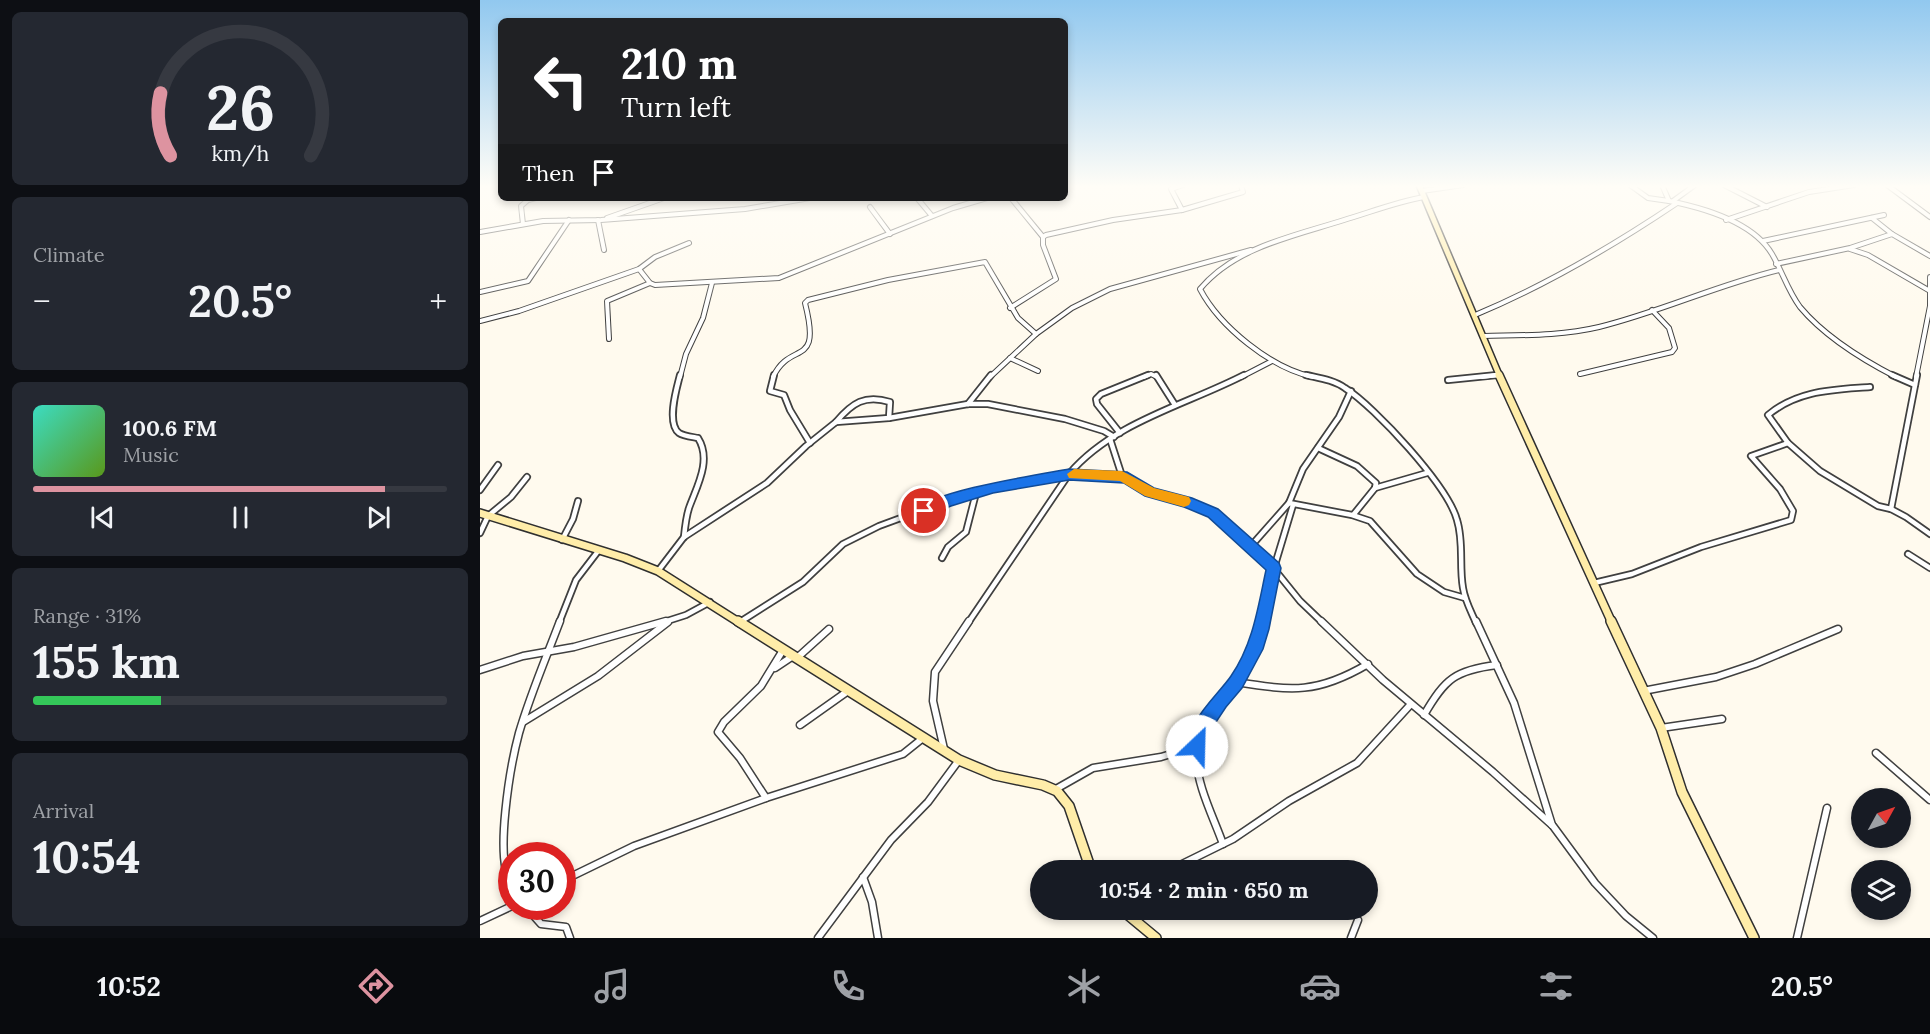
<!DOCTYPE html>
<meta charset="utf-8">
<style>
:root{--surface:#171b24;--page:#242831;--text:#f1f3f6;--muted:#9ea1a6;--line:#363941;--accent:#dd93a0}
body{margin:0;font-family:Lora,serif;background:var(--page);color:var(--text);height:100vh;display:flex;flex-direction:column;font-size:22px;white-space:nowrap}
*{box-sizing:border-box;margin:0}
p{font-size:20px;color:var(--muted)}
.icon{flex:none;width:33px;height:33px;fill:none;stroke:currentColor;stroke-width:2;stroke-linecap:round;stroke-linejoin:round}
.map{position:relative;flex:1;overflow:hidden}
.sheet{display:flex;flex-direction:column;gap:12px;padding:12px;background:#0d0f14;width:480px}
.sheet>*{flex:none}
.top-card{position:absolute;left:18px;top:18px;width:570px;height:183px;border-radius:9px;box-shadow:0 3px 9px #0003;background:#202124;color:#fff;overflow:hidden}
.needle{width:39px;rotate:50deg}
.buttons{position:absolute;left:1371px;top:788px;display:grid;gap:12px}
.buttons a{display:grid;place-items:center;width:60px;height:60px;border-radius:50%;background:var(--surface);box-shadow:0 3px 9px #0003;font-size:30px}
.speed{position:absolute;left:18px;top:842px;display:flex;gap:12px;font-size:30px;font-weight:700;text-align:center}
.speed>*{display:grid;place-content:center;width:78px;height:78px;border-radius:50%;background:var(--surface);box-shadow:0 3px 9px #0003;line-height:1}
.speed .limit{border:9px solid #d22;background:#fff;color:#111}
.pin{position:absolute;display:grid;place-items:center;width:51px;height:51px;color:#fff;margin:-26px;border:3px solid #fff;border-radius:50%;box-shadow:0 2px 6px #0007}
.me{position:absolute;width:66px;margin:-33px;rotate:24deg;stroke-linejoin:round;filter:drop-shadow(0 0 4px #0008)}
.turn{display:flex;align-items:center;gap:21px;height:126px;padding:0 24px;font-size:27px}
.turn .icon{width:78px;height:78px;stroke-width:2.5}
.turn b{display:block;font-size:42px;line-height:51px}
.then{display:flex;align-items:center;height:57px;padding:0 24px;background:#0003;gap:12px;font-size:22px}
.big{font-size:45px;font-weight:700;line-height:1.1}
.sheet .tile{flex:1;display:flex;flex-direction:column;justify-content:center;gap:9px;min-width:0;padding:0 21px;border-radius:9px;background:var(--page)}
.sheet .dial{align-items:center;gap:0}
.dial svg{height:156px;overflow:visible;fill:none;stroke:var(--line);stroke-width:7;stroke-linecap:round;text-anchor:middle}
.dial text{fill:var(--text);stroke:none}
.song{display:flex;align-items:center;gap:18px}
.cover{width:72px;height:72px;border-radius:9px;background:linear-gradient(135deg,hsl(170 70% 55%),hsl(90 70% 35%))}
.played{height:6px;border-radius:3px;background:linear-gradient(90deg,var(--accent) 85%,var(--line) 85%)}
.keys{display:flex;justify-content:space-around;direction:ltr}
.heat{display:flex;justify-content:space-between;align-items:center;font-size:33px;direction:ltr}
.charge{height:9px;border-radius:4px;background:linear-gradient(90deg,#34c759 31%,var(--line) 0)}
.trip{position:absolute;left:550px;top:860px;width:348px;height:60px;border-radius:30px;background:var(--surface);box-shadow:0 3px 9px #0003;font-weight:700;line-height:60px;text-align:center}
.tabs{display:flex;height:96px;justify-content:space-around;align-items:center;background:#090b0e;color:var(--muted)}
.tabs .icon{width:42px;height:42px}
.tabs .active{color:var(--accent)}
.tabs b{font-size:27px;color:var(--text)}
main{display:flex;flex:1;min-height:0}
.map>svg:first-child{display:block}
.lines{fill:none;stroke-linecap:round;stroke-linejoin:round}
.minor-far2-casing{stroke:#404040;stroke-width:6}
.minor-far1-casing{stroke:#404040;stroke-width:8}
.minor-casing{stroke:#404040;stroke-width:9}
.secondary-far2-casing{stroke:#2f2f2f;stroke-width:8}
.secondary-far1-casing{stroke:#2f2f2f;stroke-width:10}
.secondary-casing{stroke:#2f2f2f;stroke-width:12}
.minor-far2{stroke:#fff;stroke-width:4}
.minor-far1{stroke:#fff;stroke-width:4.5}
.minor{stroke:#fff;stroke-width:6}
.secondary-far2{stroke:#ffeda9;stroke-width:5}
.secondary-far1{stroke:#ffeda9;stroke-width:7}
.secondary{stroke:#ffeda9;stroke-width:9}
.route{fill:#1a73e8;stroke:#114b97;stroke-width:1.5}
.slow{fill:#f59e0b}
</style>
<main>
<section class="sheet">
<div class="tile dial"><svg viewBox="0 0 100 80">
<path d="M14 69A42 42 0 1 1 86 69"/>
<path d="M14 69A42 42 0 0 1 9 37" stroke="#dd93a0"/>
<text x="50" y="56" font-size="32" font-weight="700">26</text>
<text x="50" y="72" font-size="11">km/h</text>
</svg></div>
<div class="tile"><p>Climate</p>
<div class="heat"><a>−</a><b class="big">20.5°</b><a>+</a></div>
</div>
<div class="tile">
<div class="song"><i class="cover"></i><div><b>100.6 FM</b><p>Music</p></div></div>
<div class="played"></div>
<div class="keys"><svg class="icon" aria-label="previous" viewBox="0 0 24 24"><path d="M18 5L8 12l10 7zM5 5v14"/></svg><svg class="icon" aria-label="pause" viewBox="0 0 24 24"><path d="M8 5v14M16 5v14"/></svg><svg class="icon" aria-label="next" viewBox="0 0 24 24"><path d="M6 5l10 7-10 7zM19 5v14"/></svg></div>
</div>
<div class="tile"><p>Range · 31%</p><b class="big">155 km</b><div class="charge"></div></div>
<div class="tile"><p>Arrival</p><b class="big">10:54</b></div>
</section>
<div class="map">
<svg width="1450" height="938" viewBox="0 0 1450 938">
<rect width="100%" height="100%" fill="#fffaee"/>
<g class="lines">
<defs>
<g id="minor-far2">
<polyline points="1150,185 1168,198 1189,201"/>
<path d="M1182,185L1189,201C1224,208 1273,222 1292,254C1302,271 1308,291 1320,307C1345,337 1381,359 1416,377"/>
<polyline points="1244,185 1287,207"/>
<polyline points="1407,185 1450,217"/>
<polyline points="942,191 983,185"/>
<polyline points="437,198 452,216"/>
<polyline points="531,198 563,237"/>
<polyline points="1193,201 1215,185"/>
<polyline points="390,207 410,234"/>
<polyline points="702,210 691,189 703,185"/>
<polyline points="127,218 184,198"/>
<polyline points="1392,218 1412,234"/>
<polyline points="118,220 124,250"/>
<polyline points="1246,220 1329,192 1374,185"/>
<polyline points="43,224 41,206 48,200 56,198"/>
<polyline points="0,232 63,221 121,220 265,209 330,198"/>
<polyline points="1283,241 1404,215"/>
<polyline points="1370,249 1388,255 1450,291"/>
<polyline points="1296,264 1370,248 1412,234 1450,256"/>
<polyline points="159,269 170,283 175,285 299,278 473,208 507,198"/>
<polyline points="0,292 48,281 89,220"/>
<polyline points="530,308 576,279 563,245 563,237 566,235 633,220 702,210 763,192 761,185"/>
<path d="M995,315C1067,285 1133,246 1197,203"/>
<polyline points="0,321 39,311 159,269 175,257 209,243"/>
<polyline points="556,334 592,308 630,289 771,250"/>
<path d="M1004,336C1042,335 1081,336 1119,327C1180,312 1237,285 1299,270"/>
<polyline points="129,339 127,301 170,283"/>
<polyline points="530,358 558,371"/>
<polyline points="1100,374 1192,352 1195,348 1189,328 1172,310"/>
<polyline points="200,377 206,354 223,318 232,283"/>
<path d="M293,377C311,339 342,370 325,303L328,300L408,280L505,262L538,318L556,334L510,377"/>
<polyline points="664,377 671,374 677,377"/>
<polyline points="761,377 792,361"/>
<path d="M833,377C791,368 740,327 720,289C755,247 814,236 864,220C891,212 916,202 944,197"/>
<polyline points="1002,377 1019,375"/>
<polyline points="1436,377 1450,306 1450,277"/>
</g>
<g id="minor-far1">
<path d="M200,375C197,387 186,423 199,433C203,436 213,437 218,438C232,460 217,486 209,508C206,517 205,527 204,537"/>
<polyline points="294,375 290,391 304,395 310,410 330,443"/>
<polyline points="676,375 695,405"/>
<path d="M826,375C839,378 854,380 865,388C895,407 968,486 977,520C984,542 979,566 983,588C985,601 991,611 996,623"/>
<polyline points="1412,375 1435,385"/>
<polyline points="968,380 1017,375"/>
<path d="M1390,387C1353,390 1318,390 1288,415L1308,443L1340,471L1398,506L1411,509L1426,517L1450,534"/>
<polyline points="488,404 511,375"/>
<path d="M356,422C372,403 385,394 410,402L409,418"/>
<polyline points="640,433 617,404 616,399 621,394 668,375"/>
<polyline points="630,439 642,476"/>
<polyline points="838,448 877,466 896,483 895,488 874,514"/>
<polyline points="895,488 947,473"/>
<polyline points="0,490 18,465"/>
<polyline points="809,503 872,515 890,521 937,574 964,592 985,598"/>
<polyline points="1411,509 1437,375"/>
<polyline points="0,533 8,516 31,497 47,477"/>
<polyline points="82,540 93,519 98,501"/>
<polyline points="771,546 809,503 823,469 859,417 871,391"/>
<polyline points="1428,554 1450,568"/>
<polyline points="462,558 468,547 486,532 496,493"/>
<polyline points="178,571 204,537 287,483 326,446 356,422 409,418 488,404 508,404 585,419 624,431 634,437"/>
<polyline points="1114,583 1152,574 1221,547 1311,520 1313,511 1300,489 1271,456 1308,443"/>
<polyline points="260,622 323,582 363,544 399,526 467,501 513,488 589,474 647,478 670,492 724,508 786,559 820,601 843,623"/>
<polyline points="79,623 96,580 119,550"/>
<polyline points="181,623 206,615 230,602"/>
<path d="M488,623L589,474C633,422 706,405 764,375"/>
<polyline points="782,623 794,568 813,505"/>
</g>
<g id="minor">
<polyline points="841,621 903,680 1013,772 1073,826 1115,883 1146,916 1173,938"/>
<polyline points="996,621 1034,703 1072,825"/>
<polyline points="318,657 349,629"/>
<polyline points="295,668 313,656"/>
<polyline points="0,670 43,656 94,647 186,621"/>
<path d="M756,682C813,691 837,694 888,664"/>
<polyline points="1163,691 1236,677 1275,664 1358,629"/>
<path d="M944,715C965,679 975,670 1017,665"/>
<polyline points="43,722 118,676 188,622"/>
<polyline points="320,725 368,691"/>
<polyline points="1181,728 1242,719"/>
<polyline points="464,749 453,701 455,672 489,621"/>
<polyline points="1396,753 1450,800"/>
<polyline points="576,789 613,768 681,757 717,746"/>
<polyline points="286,798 260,758 238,732 244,722 281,686 303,650"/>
<path d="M743,844C733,816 717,786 716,756C715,724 742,704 757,680C769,661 778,643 783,621"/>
<polyline points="690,870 753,839 809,801 877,763 931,704"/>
<polyline points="383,877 392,902 398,938"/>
<polyline points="82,881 154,846 286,798 423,754 443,738"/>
<path d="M32,885C13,861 31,763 39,733C50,695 66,658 80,621"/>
<polyline points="45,906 61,924 86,927 90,938"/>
<polyline points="0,921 32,906"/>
<polyline points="338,938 411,840 448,802 479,760"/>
<polyline points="871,938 878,920"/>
<polyline points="1317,938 1347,808"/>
</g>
<polyline id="secondary-far2" points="939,185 1020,377"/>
<g id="secondary-far1">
<polyline points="1019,375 1132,623"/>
<polyline points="0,513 145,558 178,571 260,623"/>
</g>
<g id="secondary">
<polyline points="258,621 479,760 515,775 563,785 577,791 589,806 611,870"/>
<polyline points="1131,621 1181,728 1202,792 1274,938"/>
<polyline points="641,909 676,938"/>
</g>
</defs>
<use href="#minor-far2" class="minor-far2-casing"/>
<use href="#minor-far1" class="minor-far1-casing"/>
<use href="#minor" class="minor-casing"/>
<use href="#secondary-far2" class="secondary-far2-casing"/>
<use href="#secondary-far1" class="secondary-far1-casing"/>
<use href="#secondary" class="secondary-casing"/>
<use href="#minor-far2" class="minor-far2"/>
<use href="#minor-far1" class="minor-far1"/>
<use href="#minor" class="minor"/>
<use href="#secondary-far2" class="secondary-far2"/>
<use href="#secondary-far1" class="secondary-far1"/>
<use href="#secondary" class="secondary"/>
</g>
<linearGradient id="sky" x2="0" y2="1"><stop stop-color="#91c8ef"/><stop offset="0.59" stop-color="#fffdf7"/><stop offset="1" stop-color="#fffdf7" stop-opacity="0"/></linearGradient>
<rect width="1450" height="316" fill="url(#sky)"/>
<path class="route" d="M589,469L647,472L674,488L712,498L738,509L799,563L801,568L789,629L783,649L762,688L746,707L730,731L723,752L717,754L710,752C700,727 739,694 751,676C773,644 778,607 786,570L728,517L704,507L665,496L644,483L589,480L513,493L471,506L444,517L439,515L437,511C448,491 563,474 589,469Z"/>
<polygon class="slow" points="594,469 642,471 674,488 709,497 711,501 709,505 704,507 665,496 640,481 589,478 587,474"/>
</svg>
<div class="buttons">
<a><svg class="needle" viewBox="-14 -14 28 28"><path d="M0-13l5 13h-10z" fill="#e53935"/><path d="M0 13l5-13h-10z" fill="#9ea1a6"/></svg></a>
<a><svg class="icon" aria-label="layers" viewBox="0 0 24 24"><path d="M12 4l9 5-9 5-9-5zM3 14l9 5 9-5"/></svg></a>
</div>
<div class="speed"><div class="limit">30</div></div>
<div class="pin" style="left:444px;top:511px;background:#d93025"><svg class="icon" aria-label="arrive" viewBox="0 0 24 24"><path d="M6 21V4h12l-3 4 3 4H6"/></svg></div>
<svg class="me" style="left:717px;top:746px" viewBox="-20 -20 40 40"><circle r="19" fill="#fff"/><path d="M0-13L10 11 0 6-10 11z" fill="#1a73e8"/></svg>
<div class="trip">10:54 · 2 min · 650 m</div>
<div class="top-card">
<div class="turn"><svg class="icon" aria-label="left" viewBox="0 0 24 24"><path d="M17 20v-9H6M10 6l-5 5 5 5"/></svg><div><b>210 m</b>Turn left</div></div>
<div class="then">Then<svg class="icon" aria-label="arrive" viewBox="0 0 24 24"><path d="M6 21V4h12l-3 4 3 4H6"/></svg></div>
</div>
</div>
</main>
<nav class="tabs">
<b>10:52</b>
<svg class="icon active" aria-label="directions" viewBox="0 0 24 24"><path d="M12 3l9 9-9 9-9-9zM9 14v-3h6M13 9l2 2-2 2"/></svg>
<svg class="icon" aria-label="music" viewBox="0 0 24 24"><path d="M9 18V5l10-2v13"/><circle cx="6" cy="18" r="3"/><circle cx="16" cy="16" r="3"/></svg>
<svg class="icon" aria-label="phone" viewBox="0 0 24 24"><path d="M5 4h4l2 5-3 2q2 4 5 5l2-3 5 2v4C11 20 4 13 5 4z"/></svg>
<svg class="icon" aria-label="climate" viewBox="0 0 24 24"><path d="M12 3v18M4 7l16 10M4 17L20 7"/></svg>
<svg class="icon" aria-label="car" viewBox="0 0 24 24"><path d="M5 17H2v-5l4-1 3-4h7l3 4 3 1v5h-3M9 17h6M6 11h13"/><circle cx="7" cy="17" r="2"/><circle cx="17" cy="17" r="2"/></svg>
<svg class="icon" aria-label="filters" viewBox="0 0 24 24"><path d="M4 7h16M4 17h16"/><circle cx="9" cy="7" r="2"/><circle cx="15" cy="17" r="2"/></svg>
<b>20.5°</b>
</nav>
